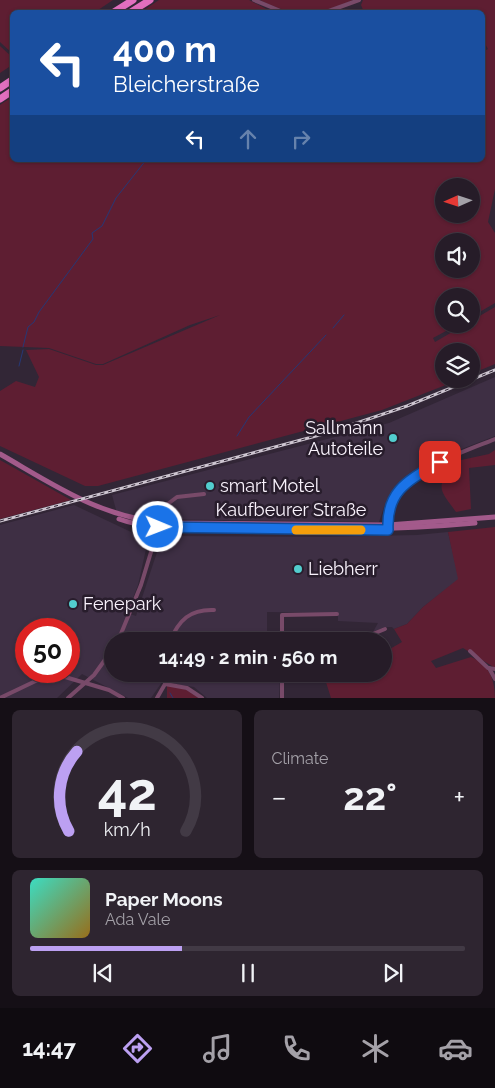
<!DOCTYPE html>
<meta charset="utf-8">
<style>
:root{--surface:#261c28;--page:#2e2530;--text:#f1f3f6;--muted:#a4a1a8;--line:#423a45;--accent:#bca0f2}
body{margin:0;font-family:Raleway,sans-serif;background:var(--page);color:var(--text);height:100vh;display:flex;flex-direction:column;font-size:19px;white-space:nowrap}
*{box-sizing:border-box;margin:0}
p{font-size:16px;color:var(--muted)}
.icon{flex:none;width:28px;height:28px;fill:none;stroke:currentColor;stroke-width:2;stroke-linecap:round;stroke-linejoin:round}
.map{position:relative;height:698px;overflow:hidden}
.details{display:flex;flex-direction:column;gap:12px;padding:12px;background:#150f16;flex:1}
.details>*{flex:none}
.hud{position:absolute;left:10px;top:10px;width:475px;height:152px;border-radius:8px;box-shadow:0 1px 4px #0004,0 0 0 1px var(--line);background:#1a4fa0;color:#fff;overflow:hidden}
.needle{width:32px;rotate:267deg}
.controls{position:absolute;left:435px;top:178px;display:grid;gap:10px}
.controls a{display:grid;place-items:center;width:45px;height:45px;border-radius:50%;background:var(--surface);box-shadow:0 1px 4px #0004,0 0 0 1px var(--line);font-size:25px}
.speed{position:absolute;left:15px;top:618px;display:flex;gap:10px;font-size:25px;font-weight:700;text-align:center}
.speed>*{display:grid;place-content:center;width:65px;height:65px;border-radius:50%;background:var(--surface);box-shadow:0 1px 4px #0004,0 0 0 1px var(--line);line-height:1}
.speed .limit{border:8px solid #d22;background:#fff;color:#111}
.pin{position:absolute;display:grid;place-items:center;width:42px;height:42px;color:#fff;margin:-21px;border-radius:10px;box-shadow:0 2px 8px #0006}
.me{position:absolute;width:55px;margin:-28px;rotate:91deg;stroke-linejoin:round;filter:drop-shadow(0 0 4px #0008)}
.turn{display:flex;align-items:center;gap:18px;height:105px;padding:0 20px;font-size:22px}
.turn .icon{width:65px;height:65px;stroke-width:2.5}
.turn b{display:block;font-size:35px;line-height:42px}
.lanes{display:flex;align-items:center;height:48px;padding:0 20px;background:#0003;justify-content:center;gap:25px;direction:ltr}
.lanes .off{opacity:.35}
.big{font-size:38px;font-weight:700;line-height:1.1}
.details .card{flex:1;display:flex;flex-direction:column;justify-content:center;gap:8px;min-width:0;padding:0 18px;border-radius:8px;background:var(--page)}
.details .dial{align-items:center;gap:0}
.dial svg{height:130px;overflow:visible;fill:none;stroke:var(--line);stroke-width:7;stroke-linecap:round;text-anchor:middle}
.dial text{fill:var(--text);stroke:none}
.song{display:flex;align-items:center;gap:15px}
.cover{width:60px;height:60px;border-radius:8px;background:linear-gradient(135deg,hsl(170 70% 55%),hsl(40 70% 35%))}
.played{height:5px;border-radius:2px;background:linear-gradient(90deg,var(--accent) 35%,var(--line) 35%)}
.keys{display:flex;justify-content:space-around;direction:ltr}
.heat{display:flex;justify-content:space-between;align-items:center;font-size:28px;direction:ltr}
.details .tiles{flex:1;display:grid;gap:12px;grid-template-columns:1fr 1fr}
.card:last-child{grid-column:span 2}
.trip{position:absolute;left:104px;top:632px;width:288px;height:50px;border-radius:25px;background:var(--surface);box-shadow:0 1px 4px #0004,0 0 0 1px var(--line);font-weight:700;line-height:50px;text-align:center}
.tabs{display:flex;height:80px;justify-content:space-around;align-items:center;background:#0f0b10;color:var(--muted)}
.tabs .icon{width:35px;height:35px}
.tabs .selected{color:var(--accent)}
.tabs b{font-size:22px;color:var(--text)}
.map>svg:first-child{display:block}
.built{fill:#3e2f44;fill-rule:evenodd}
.green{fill:#5e1e32;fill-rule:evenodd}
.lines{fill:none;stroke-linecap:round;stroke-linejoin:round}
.stream{stroke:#263876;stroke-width:1}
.street{stroke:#784a69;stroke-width:4}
.secondary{stroke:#a35a8b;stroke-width:5}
.highway{stroke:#e16fbe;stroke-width:7}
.rail-casing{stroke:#cdc5d0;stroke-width:3}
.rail{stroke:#281d2c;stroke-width:1;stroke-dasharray:4;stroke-linecap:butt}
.route-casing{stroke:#114b97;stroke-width:12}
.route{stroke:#1a73e8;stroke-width:9}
.slow{stroke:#f59e0b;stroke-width:9}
.poi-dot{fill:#52cdce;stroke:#281d2c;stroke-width:2}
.labels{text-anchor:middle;stroke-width:5;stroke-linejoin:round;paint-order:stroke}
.poi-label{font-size:18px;fill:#f9f2fc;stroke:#281d2c;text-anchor:start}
.street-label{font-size:18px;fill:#f9f2fc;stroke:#281d2c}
</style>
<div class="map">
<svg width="495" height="698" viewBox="0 0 495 698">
<rect width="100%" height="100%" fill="#322636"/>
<g class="built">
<polygon points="495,377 495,436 449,454 407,478 395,490 384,507 379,522 142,519 117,513 112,495 389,423"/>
<path d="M74,505L148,540L138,585L127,613L136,616L159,546L170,536L324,537L417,535L448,532L459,579L423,607L407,624L394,629L392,627H385L373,632L378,623L338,621V613L267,612V641H112V674H280L279,698H207L194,687L162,682L151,698H128L82,674L57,698H0V525ZM26,629H69V671H26Z"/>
</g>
<g class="green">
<polygon points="0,0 113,0 95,12 12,12 12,53 0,42"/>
<polygon points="159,0 249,0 272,12 141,12"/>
<path d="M260,0H353C319,15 294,18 260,0Z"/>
<path d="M363,0H495V189L488,222L495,233V303L471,317V296H444V324H459L433,338L435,342L466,324H471V321L495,307V364L471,374V351H444V379H461L382,410L98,486H85L0,446V391L16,381L35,387L39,377L26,350L49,349L96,365H103L220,315L190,325L103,364H96L49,348L0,346V105L12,97V160H482V52L488,49L483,40L482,12H364L361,5ZM444,186H471V214H444ZM444,241H471V269H444Z"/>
<polygon points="0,46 12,57 12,65 0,73"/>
<path d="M495,450V465L469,468L471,509L456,512C438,487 437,490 452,462L489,454Z"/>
<polygon points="0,460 71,500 0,519"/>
<path d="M495,527V668L463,648L431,661L436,668L471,657C489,664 495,680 495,698H331L325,679L343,674H382L383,653L402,642L394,629L407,624L423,607L458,579L448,532Z"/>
<polygon points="167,685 187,690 200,698 167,698"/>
</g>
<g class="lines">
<g class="stream">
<polyline points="333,328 344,315"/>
<polyline points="23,347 28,327 34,322 39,312 93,239 92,233 102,226 116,198 146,160"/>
<polyline points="19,366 23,350"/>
<polyline points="237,436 249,417 326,335"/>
<polyline points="170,693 173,698"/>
</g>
<g class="street">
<polyline points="254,0 283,12"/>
<polyline points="326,12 359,0"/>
<polyline points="136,524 147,533 151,548"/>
<path d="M388,528C388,516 389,503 395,494C412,469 468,450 495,439"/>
<polyline points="155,544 164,533 171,529"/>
<polyline points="118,641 141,585 165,506 177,497 204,494"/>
<path d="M170,641C179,620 190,609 214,610"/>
<polyline points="282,641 282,615 337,614"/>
<polyline points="356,641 385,629"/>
<polyline points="470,651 488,668 495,669"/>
<polyline points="489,668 495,679"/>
<polyline points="282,674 282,698"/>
<polyline points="165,684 187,688 202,698"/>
<polyline points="0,698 44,677 55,674 109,690 123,698"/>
<polyline points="68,698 94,675 112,650"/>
<polyline points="157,698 165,684 166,674"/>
</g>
<g class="secondary">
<path d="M0,454C56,486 101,518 168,523L388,525L495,517"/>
<path d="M119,519C152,531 187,527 221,528C306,530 390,531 475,523"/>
</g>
<g class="highway">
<polyline points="114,12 133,0"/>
<polyline points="131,12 150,0"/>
<polyline points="0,88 12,80"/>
<polyline points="0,99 12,91"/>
</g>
<defs>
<polyline id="rail" points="0,521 327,433 407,406 495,370"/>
</defs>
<use href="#rail" class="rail-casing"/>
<use href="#rail" class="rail"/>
</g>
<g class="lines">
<defs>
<path id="route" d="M158,527L388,530C386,490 409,480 440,462"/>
</defs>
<use href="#route" class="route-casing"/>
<use href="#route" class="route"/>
<polyline class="slow" points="296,530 361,530"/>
</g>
<g class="poi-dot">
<circle cx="393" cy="438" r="5"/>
<circle cx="210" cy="486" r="5"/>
<circle cx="298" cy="569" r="5"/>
<circle cx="73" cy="604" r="5"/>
</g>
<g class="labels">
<g class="poi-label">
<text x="383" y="434" text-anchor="end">Sallmann<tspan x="383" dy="21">Autoteile</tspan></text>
<text x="220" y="492">smart Motel</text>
<text x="308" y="575">Liebherr</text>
<text x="83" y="610">Fenepark</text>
</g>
<g class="street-label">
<text x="291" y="516">Kaufbeurer Straße</text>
</g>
</g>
</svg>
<div class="controls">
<a><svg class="needle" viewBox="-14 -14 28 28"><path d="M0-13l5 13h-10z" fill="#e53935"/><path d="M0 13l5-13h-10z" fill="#a4a1a8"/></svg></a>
<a><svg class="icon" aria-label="sound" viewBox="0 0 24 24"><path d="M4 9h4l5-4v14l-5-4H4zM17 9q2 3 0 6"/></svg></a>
<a><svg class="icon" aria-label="search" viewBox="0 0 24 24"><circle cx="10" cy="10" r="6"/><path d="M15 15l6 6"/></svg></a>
<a><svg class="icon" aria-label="layers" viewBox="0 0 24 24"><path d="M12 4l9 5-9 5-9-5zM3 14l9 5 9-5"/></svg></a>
</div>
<div class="speed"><div class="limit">50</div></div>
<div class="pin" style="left:440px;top:462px;background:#d93025"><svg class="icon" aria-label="arrive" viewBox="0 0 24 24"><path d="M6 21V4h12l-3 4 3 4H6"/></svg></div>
<svg class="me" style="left:158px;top:527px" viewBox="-20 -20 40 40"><circle r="17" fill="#1a73e8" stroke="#fff" stroke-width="3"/><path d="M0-11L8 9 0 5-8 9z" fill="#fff"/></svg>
<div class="trip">14:49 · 2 min · 560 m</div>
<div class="hud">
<div class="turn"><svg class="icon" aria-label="left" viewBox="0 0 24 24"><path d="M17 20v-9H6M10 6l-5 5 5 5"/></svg><div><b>400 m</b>Bleicherstraße</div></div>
<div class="lanes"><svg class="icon" aria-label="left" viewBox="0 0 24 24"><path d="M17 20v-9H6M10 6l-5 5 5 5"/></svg><svg class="icon off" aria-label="ahead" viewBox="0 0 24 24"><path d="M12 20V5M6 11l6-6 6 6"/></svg><svg class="icon off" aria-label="right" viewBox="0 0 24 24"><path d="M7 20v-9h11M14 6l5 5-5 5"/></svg></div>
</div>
</div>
<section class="details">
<div class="tiles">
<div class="card dial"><svg viewBox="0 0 100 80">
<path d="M14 69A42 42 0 1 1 86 69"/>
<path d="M14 69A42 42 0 0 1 19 20" stroke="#bca0f2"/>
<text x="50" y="56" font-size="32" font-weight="700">42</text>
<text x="50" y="72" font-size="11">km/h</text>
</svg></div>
<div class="card"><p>Climate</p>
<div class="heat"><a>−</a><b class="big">22°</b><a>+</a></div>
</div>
<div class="card">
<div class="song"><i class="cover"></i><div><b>Paper Moons</b><p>Ada Vale</p></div></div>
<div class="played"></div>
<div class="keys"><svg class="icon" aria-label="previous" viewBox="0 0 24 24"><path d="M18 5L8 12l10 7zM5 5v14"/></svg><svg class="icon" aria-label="pause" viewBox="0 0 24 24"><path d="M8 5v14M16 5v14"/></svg><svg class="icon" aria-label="next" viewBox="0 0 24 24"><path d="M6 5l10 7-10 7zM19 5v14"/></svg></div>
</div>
</div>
</section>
<nav class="tabs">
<b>14:47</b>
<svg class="icon selected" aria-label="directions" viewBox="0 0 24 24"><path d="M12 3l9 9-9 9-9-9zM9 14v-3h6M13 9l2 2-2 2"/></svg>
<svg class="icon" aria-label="music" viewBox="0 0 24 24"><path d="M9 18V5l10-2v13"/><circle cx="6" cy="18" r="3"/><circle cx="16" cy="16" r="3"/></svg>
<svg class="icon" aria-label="phone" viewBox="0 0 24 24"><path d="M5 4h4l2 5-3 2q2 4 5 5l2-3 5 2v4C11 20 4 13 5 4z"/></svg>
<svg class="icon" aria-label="climate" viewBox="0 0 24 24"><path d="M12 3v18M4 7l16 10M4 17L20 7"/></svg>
<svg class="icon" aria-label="car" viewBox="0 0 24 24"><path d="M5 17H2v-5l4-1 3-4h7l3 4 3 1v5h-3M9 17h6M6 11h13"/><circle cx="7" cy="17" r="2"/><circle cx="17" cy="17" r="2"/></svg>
</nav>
